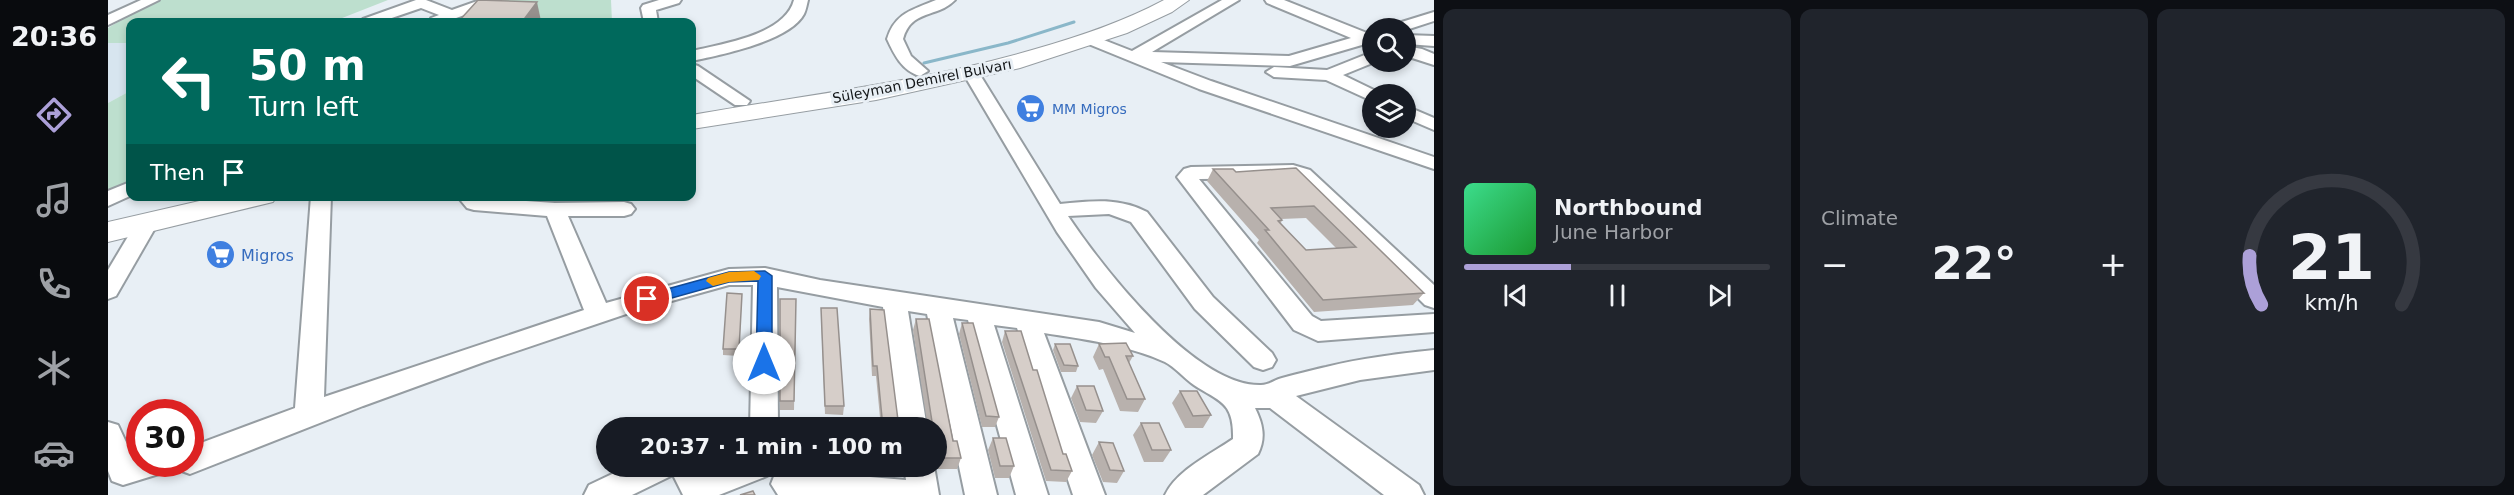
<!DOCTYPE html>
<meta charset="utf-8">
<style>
:root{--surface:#171b24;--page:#20242c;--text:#f1f3f6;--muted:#9ea1a6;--line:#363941;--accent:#aca0d8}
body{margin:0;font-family:"DejaVu Sans",sans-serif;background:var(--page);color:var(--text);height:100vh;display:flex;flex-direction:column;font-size:22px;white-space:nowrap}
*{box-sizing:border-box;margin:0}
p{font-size:20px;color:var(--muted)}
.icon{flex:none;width:33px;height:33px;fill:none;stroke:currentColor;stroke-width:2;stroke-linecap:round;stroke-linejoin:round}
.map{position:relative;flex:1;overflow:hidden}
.panel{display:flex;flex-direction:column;gap:9px;padding:9px;background:#0d0f14;width:1080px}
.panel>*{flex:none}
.hud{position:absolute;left:18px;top:18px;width:570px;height:183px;border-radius:12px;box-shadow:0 3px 9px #0003;background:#00695c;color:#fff;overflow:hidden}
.tools{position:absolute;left:1254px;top:18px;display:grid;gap:12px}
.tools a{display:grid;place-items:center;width:54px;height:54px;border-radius:50%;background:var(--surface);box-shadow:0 3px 9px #0003;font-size:30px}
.speed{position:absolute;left:18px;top:399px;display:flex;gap:12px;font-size:30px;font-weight:700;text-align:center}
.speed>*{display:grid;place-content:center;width:78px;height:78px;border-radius:50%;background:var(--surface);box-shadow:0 3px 9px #0003;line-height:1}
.speed .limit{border:9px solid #d22;background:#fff;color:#111}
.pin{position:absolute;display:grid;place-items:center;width:51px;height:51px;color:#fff;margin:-26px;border:3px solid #fff;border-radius:50%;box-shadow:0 2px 6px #0007}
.me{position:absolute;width:66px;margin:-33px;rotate:0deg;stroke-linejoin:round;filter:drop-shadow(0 0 4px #0008)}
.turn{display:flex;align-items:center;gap:21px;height:126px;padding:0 24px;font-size:27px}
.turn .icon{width:78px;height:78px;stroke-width:2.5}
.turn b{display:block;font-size:42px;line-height:51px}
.then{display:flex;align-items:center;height:57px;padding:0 24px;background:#0003;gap:12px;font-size:22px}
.big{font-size:45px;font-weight:700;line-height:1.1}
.panel .tile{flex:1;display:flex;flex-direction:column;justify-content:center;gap:9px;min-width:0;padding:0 21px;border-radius:12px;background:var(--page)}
.panel .dial{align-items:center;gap:0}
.dial svg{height:156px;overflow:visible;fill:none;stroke:var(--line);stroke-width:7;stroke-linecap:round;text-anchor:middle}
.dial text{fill:var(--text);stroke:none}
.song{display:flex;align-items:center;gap:18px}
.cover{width:72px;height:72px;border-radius:9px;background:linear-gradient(135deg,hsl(150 70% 55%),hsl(130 70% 35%))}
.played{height:6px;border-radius:3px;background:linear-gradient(90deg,var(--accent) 35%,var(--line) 35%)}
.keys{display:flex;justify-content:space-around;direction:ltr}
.heat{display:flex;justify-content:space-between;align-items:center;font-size:33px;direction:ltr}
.panel .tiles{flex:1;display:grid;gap:9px;grid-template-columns:repeat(3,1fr)}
.trip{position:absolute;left:488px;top:417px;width:351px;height:60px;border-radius:30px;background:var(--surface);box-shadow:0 3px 9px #0003;font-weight:700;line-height:60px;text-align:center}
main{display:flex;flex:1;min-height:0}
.dock{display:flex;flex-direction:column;width:108px;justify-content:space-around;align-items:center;background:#090b0e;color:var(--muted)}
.dock .icon{width:42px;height:42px}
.dock .current{color:var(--accent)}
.dock b{font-size:27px;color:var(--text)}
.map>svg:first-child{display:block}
.built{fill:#d7e5ef}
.green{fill:#bddfce}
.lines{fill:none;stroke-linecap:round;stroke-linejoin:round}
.stream{stroke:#8ab7c9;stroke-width:3}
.minor-casing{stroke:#969da2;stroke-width:4}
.highway-casing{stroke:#969da2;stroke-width:2}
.minor{fill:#fff;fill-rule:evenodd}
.highway{fill:#fff;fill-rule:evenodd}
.wall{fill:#b8b1ad;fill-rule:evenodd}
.shaded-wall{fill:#96908d}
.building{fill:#d6cec9;stroke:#96908d;stroke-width:1.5;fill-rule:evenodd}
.route{fill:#1a73e8;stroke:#114b97;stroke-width:1.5}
.slow{fill:#f59e0b}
.labels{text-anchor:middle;stroke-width:6;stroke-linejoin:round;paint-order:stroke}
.far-street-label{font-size:14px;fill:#131618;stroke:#e8eff5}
.far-shop-label{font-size:14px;fill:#366cbe;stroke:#e8eff5;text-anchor:start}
.shop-label{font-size:16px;fill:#366cbe;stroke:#e8eff5;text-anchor:start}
</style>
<main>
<nav class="dock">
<b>20:36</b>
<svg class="icon current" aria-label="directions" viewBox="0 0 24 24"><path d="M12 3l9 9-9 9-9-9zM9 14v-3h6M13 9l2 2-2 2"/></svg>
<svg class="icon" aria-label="music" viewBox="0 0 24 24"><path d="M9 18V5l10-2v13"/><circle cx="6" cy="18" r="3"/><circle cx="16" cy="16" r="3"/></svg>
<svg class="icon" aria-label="phone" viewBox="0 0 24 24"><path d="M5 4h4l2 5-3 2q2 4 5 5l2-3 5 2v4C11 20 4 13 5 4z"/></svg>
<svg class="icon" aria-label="climate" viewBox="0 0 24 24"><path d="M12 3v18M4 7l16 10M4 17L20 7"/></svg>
<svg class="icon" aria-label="car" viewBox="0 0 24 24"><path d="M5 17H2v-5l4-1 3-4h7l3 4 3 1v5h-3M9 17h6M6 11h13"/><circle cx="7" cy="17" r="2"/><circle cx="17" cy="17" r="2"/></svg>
</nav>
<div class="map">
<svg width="1326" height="495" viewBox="0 0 1326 495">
<rect width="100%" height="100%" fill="#e8eff5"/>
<polygon class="built" points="0,43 22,43 22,91 0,103"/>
<g class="green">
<polygon points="52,0 280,0 224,22 22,22 22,43 0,43 0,28 39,4"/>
<polygon points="396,0 503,0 504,22 335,22"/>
<polygon points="22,91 22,186 0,197 0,103"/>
</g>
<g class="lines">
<polyline class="stream" points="816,63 900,43 966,22"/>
<defs>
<g id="minor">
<polygon points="33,0 51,0 0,25 0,15"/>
<polygon points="308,0 318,0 344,10 372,0 392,0 390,3 337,22 322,22 323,18 331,15 313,8 272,22 253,22 255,19"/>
<polygon points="551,0 573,0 571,3 548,10 550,22 536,22 533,8 535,5"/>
<path d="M686,0H700C699,4 698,10 696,14C682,41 612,55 584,61V51C614,44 677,35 686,0Z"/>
<path d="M828,0H847C830,18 803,9 795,39L803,56L820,71L812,76C794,71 786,54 779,39C787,13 804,10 828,0Z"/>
<polygon points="1114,0 1131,0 1044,52 1181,56 1243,38 1159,3 1157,0 1176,0 1259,33 1264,34 1264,42 1182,66 1053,62 1103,81 1326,157 1326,169 1091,89 978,43 975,40 983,35 1024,51"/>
<polygon points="1326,12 1326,21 1298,30 1282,28 1284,25"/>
<polygon points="1298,35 1326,36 1326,46 1298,44"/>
<polygon points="1298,46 1314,49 1326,54 1326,65 1298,56"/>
<polygon points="1264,52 1264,62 1267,62 1235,75 1270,92 1272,94 1264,94 1264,101 1218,80 1166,77 1158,72 1166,67 1219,70"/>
<polygon points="584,64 590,66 642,101 639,105 627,105 584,76"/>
<path d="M863,68L869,70L952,204C982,201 1010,197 1039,212L1105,297L1164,353L1168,360L1164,367L1155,370L1146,367L1087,309L1023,222L1001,214L960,216C995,268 1087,387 1153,385C1161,385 1166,380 1174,378C1189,374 1204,370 1218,367C1254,358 1289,354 1326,350V370L1252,380L1188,396L1311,485L1316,495H1276L1162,408H1147C1155,424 1158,438 1150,454L1095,495H1057C1069,470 1103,454 1125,439C1126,402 1112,402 1086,385C1076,378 1067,367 1057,362C1020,345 975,339 936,333L997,495H965L909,328L886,325L940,495H908L860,320L845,318L889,495H857L819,314L800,311L819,428H791L775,307L669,287L670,428H642L645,285H621L524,312L376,362L255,406L82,474L71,470L68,464H82V447L187,408L203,196H223L216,397L476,310L439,216L366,210L359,208L349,196L447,203L516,202L523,204L527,209L523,214L516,216H460L498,303L621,269L657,268L712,280L991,322L1027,333L988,288L949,232L855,73Z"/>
<polygon points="1298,106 1326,118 1326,130 1298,118"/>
<polygon points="1185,165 1202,170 1326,285 1326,308 1317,305 1188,178 1091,179 1204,316 1213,321 1326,314 1326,332 1210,341 1186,330 1069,177 1076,169 1083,167"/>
<polygon points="22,182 22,196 0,206 0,191"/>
<polygon points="39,216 47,218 50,223 8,296 0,299 0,270 31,218"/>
<polygon points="0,422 10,425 24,455 32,453 32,464 58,464 54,473 15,485 4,481 0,471"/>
<polygon points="521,466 592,466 595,473 612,466 663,466 659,476 611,495 575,495 565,475 524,495 476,495 481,485"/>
<polygon points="796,466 826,466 831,495 670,495 663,484 667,474 678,470 798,480"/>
</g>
<g id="highway">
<path d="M1056,0H1081L1064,12L1019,33L912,68L768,100L584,129V115C698,95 813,82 924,50C970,37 1015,22 1056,0Z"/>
<polygon points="113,196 169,196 165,202 0,242 0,222"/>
</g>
</defs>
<use href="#minor" class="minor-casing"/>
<use href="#highway" class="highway-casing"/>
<use href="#minor" class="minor"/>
<use href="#highway" class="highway"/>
</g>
<g class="wall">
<path d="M1188,168L1316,293L1305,305L1206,312L1149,243L1151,240L1099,181L1105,169L1128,172ZM1198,218L1228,248L1198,250L1173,223L1174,220L1173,219Z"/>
<polygon points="634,294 631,356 615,355 615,349"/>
<polygon points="672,299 688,299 686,410 672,410"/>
<polygon points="713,308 736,406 735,415 717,414 713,317"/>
<polygon points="762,309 791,428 773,428 768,376 764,376 761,319"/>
<polygon points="808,319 845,441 853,458 849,469 829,469 828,466 828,428 820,428 805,330"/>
<polygon points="854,323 891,417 887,427 874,427 851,334"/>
<polygon points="897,331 925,370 955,454 964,471 958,482 938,481 894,342"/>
<polygon points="947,344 970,366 968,372 953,372 945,350"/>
<polygon points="991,344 1025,356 1021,363 1037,399 1030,412 1012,411 995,369 991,370 985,357"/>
<polygon points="969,386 995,411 988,423 972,422 963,398"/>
<polygon points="1072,391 1103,415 1095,428 1077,428 1064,403"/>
<polygon points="1033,423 1063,450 1055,462 1036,462 1025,435"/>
<polygon points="885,438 906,466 901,478 887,478 880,450"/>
<polygon points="991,442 1016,471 1009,483 995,482 984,455"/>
</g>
<polygon class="shaded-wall" points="429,2 433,21 432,22 414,22"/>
<g class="building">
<polygon points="370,0 429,2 414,22 350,22"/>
<path d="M1188,168L1316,293L1215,300L1157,230H1161L1105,169H1125L1128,172ZM1206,206L1248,247L1198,250L1170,221L1174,220L1163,208Z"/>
<polygon points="619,293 634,294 631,349 615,349"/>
<polygon points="672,299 688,299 686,401 672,401"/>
<polygon points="713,308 729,308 736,406 717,406"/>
<polygon points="762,309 776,310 791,428 775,428 769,366 765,366"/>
<polygon points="808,319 821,319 845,441 849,441 853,458 832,458 831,453 828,453 828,428 825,428"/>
<polygon points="854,323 865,323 891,417 878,416"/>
<polygon points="897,331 913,331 925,370 929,370 955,454 958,454 964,471 943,470"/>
<polygon points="1018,343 1025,356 1018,356 1037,399 1019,399 1001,357 997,357 991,344"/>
<polygon points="947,344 962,344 970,366 956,365"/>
<polygon points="969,386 986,386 995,411 978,410"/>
<polygon points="1072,391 1089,391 1103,415 1085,416"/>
<polygon points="1033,423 1051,423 1063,450 1044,450"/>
<polygon points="885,438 898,438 906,466 892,466"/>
<polygon points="991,442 1005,443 1016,471 1002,470"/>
<polygon points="645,491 647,495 632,495"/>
</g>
<polygon class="route" points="657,271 664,276 664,363 662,367 656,369 651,367 648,363 650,281 621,282 539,305 532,299 534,296 621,272"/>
<polygon class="slow" points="646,271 653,276 651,280 621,282 605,286 598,281 600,278 621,272"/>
<defs>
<symbol id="supermarket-disc" viewBox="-11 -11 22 22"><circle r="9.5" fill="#3f7fe0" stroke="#e8eff5"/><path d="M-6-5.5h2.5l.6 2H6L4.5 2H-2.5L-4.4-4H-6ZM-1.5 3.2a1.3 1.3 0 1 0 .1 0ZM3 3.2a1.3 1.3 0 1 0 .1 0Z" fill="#fff"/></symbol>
</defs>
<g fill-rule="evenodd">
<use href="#supermarket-disc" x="906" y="92" width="33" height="33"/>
<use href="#supermarket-disc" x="96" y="238" width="33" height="33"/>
</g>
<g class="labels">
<g class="far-street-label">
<text transform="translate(814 81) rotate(-11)" y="5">Süleyman Demirel Bulvarı</text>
</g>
<g class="far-shop-label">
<text x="944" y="114">MM Migros</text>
</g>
<g class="shop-label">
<text x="133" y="261">Migros</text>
</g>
</g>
</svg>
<div class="tools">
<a><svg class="icon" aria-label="search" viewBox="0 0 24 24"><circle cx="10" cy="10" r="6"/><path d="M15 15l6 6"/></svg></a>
<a><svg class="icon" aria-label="layers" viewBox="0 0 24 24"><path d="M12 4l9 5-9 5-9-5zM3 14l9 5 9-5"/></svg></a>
</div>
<div class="speed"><div class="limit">30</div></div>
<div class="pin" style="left:539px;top:299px;background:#d93025"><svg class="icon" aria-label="arrive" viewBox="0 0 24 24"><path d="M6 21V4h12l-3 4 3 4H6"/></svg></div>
<svg class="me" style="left:656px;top:363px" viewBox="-20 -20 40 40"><circle r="19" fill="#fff"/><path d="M0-13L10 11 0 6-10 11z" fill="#1a73e8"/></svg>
<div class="trip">20:37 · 1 min · 100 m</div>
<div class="hud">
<div class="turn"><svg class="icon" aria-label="left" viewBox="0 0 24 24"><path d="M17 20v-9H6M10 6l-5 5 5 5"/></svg><div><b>50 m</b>Turn left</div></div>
<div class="then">Then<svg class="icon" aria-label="arrive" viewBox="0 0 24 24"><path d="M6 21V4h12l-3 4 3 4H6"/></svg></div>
</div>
</div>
<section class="panel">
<div class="tiles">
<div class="tile">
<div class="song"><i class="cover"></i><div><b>Northbound</b><p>June Harbor</p></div></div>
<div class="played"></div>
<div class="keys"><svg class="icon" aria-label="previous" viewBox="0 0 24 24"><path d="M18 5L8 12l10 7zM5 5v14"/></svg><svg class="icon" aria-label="pause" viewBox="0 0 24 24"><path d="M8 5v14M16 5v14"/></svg><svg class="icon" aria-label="next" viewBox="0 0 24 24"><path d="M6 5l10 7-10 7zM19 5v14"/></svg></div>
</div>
<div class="tile"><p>Climate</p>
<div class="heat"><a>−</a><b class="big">22°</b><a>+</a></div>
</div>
<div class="tile dial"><svg viewBox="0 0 100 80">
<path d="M14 69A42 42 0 1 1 86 69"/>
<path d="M14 69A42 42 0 0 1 8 44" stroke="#aca0d8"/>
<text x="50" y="56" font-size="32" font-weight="700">21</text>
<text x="50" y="72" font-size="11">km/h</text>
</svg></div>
</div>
</section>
</main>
